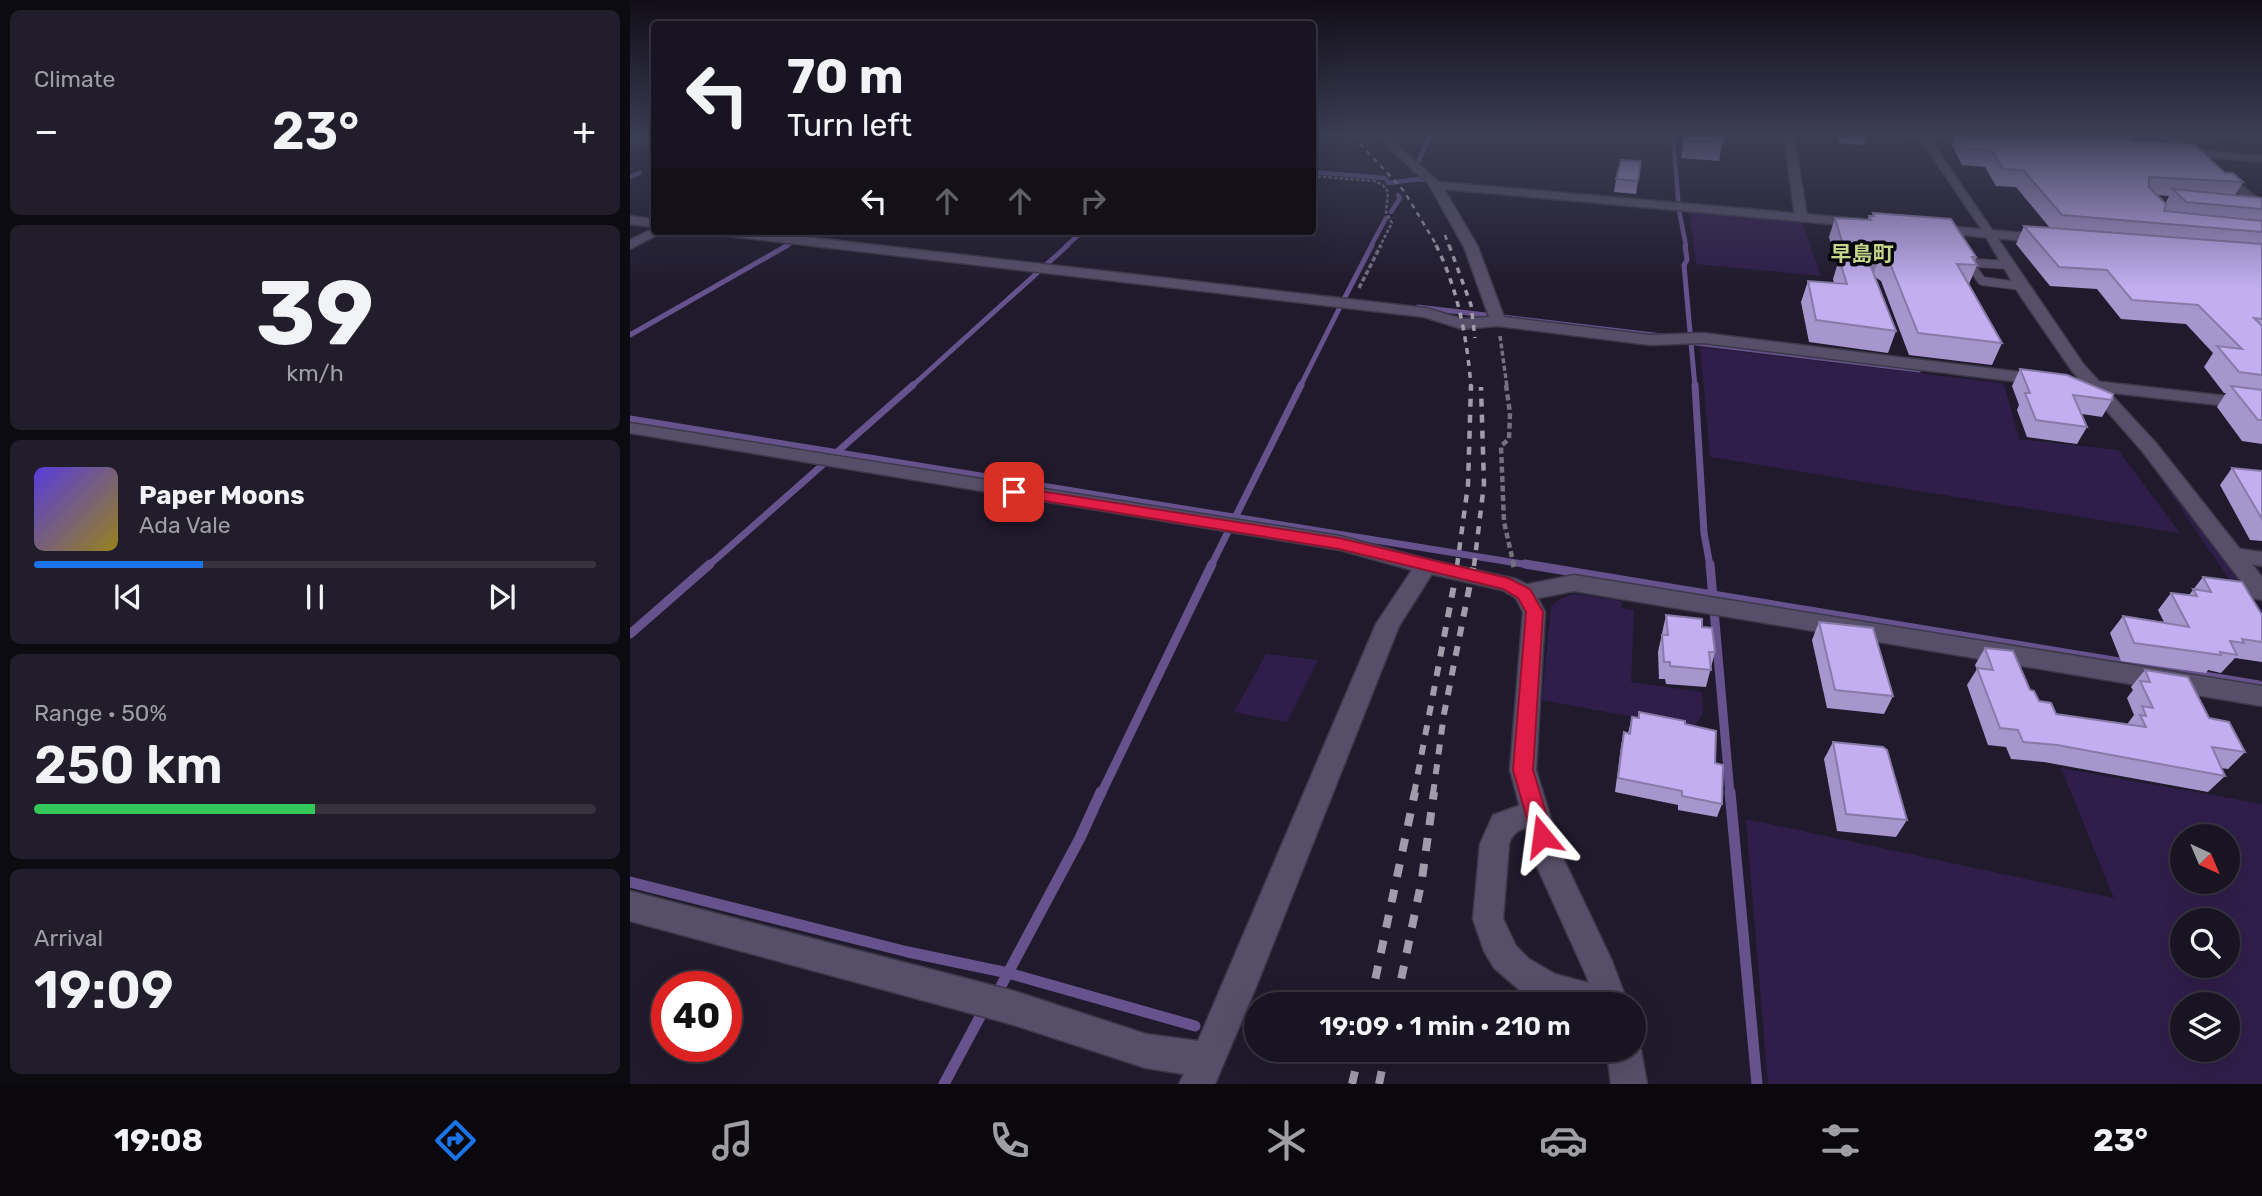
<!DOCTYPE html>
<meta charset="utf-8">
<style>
:root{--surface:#181421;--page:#211d2a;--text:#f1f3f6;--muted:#9f9ea5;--line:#36333f;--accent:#1a73e8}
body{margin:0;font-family:Rubik,"Noto Sans JP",sans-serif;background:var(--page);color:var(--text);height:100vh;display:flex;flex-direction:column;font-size:26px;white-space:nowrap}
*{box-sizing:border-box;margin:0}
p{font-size:23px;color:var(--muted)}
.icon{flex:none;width:38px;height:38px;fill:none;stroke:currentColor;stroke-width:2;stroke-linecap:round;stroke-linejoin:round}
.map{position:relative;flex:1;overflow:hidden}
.details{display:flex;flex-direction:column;gap:10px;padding:10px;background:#0d0b12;width:630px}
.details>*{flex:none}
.banner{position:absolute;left:21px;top:21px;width:665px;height:214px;border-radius:7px;box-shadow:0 7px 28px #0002,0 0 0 2px var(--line);background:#181421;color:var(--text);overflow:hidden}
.needle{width:46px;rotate:136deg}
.controls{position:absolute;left:1540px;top:824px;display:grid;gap:14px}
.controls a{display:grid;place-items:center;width:70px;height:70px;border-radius:50%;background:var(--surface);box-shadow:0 7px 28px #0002,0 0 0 2px var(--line);font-size:35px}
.speed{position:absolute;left:21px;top:971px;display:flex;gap:14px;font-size:35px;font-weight:700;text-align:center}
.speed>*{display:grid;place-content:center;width:91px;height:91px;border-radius:50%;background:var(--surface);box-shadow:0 7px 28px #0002,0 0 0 2px var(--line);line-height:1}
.speed .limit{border:10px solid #d22;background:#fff;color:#111}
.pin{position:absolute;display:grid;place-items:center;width:60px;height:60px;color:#fff;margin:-30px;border-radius:14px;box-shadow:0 4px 10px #0006}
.me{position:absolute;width:77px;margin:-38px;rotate:344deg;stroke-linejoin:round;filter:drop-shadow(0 0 5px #0008)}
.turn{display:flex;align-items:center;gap:24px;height:147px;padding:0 21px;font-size:32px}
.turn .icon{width:91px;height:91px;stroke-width:2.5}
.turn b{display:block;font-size:49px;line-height:60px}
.lanes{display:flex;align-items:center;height:66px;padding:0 21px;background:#0003;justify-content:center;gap:35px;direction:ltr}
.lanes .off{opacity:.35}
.big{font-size:52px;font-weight:600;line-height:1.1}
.details .card{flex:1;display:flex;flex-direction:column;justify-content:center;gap:10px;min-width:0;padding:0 24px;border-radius:10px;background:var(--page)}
.details .dial{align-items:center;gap:0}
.dial b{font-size:91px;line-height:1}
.song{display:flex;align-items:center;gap:21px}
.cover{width:84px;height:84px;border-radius:10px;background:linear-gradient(135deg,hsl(250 70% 55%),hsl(50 70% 35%))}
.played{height:7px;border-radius:4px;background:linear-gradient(90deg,var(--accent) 30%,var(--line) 30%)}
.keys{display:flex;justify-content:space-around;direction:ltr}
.heat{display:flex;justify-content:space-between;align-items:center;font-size:38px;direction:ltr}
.charge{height:10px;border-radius:5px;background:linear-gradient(90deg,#34c759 50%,var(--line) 0)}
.trip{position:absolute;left:614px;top:992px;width:402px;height:70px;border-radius:35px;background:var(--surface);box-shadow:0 7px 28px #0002,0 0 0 2px var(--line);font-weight:600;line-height:70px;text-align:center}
.tabs{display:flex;height:112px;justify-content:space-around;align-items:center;background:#0a080d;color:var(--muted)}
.tabs .icon{width:49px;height:49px}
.tabs .on{color:var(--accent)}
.tabs b{font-size:32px;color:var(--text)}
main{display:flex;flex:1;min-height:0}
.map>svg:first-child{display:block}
.green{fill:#2f1e4a;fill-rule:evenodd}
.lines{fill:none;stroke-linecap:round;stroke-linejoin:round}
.stream-far4{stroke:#66528d;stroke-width:4.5}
.stream-far3{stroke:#66528d;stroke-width:5}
.stream-far2{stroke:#66528d;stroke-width:7}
.stream-far1{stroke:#66528d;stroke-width:9}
.stream{stroke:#66528d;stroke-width:11}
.service-casing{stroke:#3d3849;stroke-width:10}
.minor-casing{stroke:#3d3849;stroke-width:3}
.tertiary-casing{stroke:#3d3849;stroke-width:3}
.path-far3{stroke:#757080;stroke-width:2.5;stroke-dasharray:3.5 2;stroke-linecap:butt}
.path-far2{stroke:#757080;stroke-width:3.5;stroke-dasharray:5 2.5;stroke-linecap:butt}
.path-far1{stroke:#757080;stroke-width:4.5;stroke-dasharray:6 3.5;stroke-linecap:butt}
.path{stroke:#757080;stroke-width:5;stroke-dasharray:8 4.5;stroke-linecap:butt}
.service{stroke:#574f69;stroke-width:8}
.minor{fill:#574f69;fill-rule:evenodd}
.tertiary{fill:#574f69;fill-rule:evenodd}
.rail-far4{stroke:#a09caa;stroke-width:2.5;stroke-dasharray:5 5;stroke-linecap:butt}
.rail-far3{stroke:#a09caa;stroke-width:3.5;stroke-dasharray:6 6;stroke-linecap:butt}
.rail-far2{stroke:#a09caa;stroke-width:4.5;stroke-dasharray:8 8;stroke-linecap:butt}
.rail-far1{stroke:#a09caa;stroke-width:6;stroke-dasharray:10 10;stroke-linecap:butt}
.rail{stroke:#a09caa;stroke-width:8;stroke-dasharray:13 13;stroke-linecap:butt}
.wall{fill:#a796ce;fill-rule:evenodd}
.shaded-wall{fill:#887aa8}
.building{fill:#c2aef0;stroke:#887aa8;stroke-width:2}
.route{fill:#e11d48;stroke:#92132f;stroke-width:2}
.labels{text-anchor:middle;stroke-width:7;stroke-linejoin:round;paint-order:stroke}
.far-district-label{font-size:21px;font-weight:bold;fill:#c6d68a;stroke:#09070e}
</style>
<main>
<section class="details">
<div class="card"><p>Climate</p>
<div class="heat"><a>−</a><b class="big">23°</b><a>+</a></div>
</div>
<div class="card dial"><b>39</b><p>km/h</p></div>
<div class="card">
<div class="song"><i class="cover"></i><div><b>Paper Moons</b><p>Ada Vale</p></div></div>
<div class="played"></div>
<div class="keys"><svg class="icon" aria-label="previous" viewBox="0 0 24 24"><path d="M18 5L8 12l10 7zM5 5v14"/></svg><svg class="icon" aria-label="pause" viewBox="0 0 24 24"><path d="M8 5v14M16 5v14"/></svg><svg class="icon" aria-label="next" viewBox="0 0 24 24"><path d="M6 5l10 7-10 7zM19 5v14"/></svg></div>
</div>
<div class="card"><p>Range · 50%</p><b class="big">250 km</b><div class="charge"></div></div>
<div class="card"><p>Arrival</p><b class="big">19:09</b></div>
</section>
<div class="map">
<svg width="1632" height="1084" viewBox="0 0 1632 1084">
<rect width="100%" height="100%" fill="#201a2c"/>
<g class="green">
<polygon points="1055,210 1171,220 1191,276 1066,264 1060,216"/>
<polygon points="1070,347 1371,383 1374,385 1389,439 1488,450 1550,533 1080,457"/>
<polygon points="1528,475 1632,610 1632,627"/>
<polygon points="944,594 992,601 991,608 1004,610 1001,682 1072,692 1073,714 1063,728 912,700 921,606 930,599"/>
<polygon points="636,654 688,660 657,722 604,712"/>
<path d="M1431,768L1632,804V1084H1138L1116,819L1484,898ZM1552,836H1598V882H1552ZM1552,920H1598V966H1552ZM1552,1004H1598V1050H1552Z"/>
</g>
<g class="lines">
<g class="stream-far4">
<polyline points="1043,136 1049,210 1056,246"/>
<polyline points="784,171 800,136"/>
<polyline points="682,172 755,178 758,182"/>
<polyline points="0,177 9,173"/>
<polyline points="759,183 789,179 807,183"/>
<polyline points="761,212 770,198 768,195"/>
<polyline points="171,238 183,231"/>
<polyline points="155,246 163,242"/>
<polyline points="436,246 453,231"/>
<polyline points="741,246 756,218"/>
</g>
<g class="stream-far3">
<polyline points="1055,245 1057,260 1054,265 1065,387"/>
<polyline points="713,301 742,245"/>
<polyline points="788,307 1032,336"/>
<polyline points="0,335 158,245"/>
<polyline points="1058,342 1289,370"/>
<polyline points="281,387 438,245"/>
<polyline points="670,387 710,307"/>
</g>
<g class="stream-far2">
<polyline points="1065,385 1074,533 1080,566"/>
<polyline points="0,419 905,566"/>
<polyline points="78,566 283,385"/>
<polyline points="581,566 671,385"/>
</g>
<g class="stream-far1">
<polyline points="895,564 1629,685"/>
<polyline points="1080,564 1100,794"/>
<polyline points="0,634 80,564"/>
<polyline points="471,794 582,564"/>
</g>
<g class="stream">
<polyline points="1100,792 1127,1084"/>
<polyline points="0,882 278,952 378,973 565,1026"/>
<polyline points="371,986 450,838 471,792"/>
<polyline points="314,1084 351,1015"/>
</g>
<defs>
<polyline id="service" points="1378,265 1347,263 1341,266 1352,281 1391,286"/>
<g id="minor">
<polygon points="746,136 757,136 809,182 1232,219 1238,223 1232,227 814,189 848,247 874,317 1020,335 1073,333 1414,375 1422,380 1414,385 1073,343 1020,345 868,326 832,329 794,317 90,235 84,231 124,231 796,308 833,319 859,317 834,247 798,183"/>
<path d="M1275,136C1292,134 1344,132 1357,141L1352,144L1280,139Z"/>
<polygon points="1532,136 1543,136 1563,150 1632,156 1632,162 1573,157 1632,201 1632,211"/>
<polygon points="0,137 24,139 24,145 0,143"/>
<polygon points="0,216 24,219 24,227 0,224"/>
<polygon points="1303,225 1417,235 1424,239 1417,243 1298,232 1297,229"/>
<polygon points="24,228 24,231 35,231 0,249 0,240"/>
<polygon points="1446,379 1632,400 1632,410 1440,388 1438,384"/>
<polygon points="0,423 710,536 804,561 807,566 769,626 626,987 585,1084 549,1084 554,1074 516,1068 384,1025 0,921 0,891 384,991 516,1034 568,1041 746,624 782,570 710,550 0,433"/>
<polygon points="1603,548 1632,552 1632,566 1595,560 1592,555 1595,550"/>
<polygon points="944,575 1632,686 1632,706 944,591 894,601 886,599 883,593 886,587 894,585"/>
<path d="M905,800L915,804L919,813L915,822C901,827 883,827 879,844L873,919L886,946L899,959L925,974L992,992L996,1004H919L892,992L864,968L854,951L843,919L850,844L863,815Z"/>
</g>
<g id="tertiary">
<polygon points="1154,136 1164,136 1177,217 1171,221 1165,217"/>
<polygon points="1288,136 1298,136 1454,365 1526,443 1632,577 1632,600 1624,598 1512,451 1442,371 1391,297 1350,227"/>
<polygon points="796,559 886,579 902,587 915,612 906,770 933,858 982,961 998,1004 966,1004 956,975 904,860 880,770 893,612 886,598 872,590 788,571 785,566 788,561"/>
<polygon points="1004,1037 1011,1050 1017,1084 981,1084 977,1050 1004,1050"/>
</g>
</defs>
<use href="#service" class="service-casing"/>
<use href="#minor" class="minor-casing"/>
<use href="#tertiary" class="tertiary-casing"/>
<polyline class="path-far3" points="682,176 744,181 753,185 758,192 756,212 762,223 750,246"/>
<g class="path-far2">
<polyline points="729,288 751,245"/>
<polyline points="870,336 877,387"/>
</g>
<polyline class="path-far1" points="876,385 880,413 879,439 871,446 874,522 884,566"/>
<polyline class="path" points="883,564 884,567"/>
<use href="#service" class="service"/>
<use href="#minor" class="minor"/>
<use href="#tertiary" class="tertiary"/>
<g class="rail-far4">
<polyline points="723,136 774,191 807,246"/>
<polyline points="815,235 819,246"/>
</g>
<g class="rail-far3">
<path d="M806,245C828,290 837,337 841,387"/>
<polyline points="819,245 841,305 845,338"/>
</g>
<g class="rail-far2">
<polyline points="827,566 838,485 841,385"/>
<polyline points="844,566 854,484 851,387"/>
</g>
<g class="rail-far1">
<polyline points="784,794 828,564"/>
<polyline points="803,794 814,714 844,564"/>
</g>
<g class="rail">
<polyline points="740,1004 785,792"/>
<polyline points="766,1004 792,879 804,792"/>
<polyline points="722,1084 730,1050"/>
<polyline points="749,1084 756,1050"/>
</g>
</g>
<g class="wall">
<polygon points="1054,136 1093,136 1089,161 1051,158"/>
<polygon points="1207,136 1237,136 1234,145 1210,143"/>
<path d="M1325,136H1503L1500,141L1595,173L1613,182L1605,195L1632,198V444L1612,441L1587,407L1596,393H1594L1574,367L1583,353L1556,324L1491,319L1467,289L1420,286L1386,244L1394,226L1420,228L1386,187L1366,186L1355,167L1332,165L1322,145ZM1527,195L1539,196L1535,204Z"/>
<polygon points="1582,136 1606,136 1605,138"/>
<polygon points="1011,161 1006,194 984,192 986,179"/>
<polygon points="1243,213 1346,257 1345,261 1347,265 1339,284 1372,343 1362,365 1279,355 1251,281 1245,277 1266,331 1258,353 1179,342 1171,302 1178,281 1204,283 1203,279 1207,266 1199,237 1205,218 1237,220 1239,216 1242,216"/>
<polygon points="1390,369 1482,400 1472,417 1452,414 1457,427 1447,444 1397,437 1387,410 1389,405 1382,386"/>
<polygon points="1602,468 1632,471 1632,541 1620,540 1590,485"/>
<polygon points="1573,577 1632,615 1632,662 1605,658 1591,673 1578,670 1576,673 1491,661 1480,633 1493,616 1534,622 1528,610 1541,593 1559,595"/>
<polygon points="1036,615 1072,627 1085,652 1076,687 1036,684 1035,679 1029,679 1028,652"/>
<polygon points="1189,622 1263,696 1254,714 1197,708 1182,640"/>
<polygon points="1355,648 1400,690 1409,701 1426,714 1498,725 1498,723 1504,715 1497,698 1503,690 1501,687 1515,670 1579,718 1615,752 1598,769 1591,768 1595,776 1578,792 1414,762 1381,759 1376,747 1358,745 1337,685 1347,669 1345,665"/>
<polygon points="1009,712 1055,724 1085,763 1092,804 1087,817 1048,810 1048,805 985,792 991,746 994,732 998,733 1002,717 1008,718"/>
<polygon points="1203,742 1277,820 1266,837 1207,831 1194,759"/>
</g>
<polygon class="shaded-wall" points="1250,255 1243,276 1239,262"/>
<g class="building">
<polygon points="1055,136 1093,136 1093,143 1054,140"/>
<polygon points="1331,136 1423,136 1565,145 1595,173 1603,173 1613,182 1519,177 1519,187 1536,204 1534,211 1632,221 1632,232 1432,215 1393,170 1373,169 1362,151 1339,149"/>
<polygon points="991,160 1011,161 1008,181 986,179"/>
<polygon points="1543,189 1632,198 1632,209 1556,202"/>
<polygon points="1243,213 1321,219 1346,257 1342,257 1347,265 1327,264 1372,343 1288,333 1259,261 1250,255 1239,262 1266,331 1186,320 1178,281 1217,284 1209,259 1217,259 1205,218 1241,220 1239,216 1244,216"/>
<polygon points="1394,226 1632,244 1632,319 1624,318 1632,326 1632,375 1609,372 1587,346 1612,349 1568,305 1502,300 1477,270 1429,267"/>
<polygon points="1390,369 1437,375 1483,394 1482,400 1443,395 1457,427 1406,420 1395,393 1400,393"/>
<polygon points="1601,386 1632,390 1632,420 1628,420"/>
<polygon points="1602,468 1632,471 1632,519"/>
<polygon points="1573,577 1612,582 1632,615 1632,642 1612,639 1614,643 1600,641 1607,655 1590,652 1591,655 1504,643 1493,616 1559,627 1541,593 1567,596 1563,589 1581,592"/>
<polygon points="1036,615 1072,619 1072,627 1082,628 1085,652 1079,652 1081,670 1040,666 1040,662 1034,662 1032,635 1038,635"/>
<polygon points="1189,622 1243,628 1263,696 1205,690"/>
<polygon points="1355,648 1383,651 1400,690 1404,691 1409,701 1421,703 1426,714 1516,727 1510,715 1516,716 1512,706 1523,708 1510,681 1520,682 1515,670 1558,677 1579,718 1599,722 1615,752 1582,747 1595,776 1427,745 1393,742 1388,730 1370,728 1347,668 1363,670"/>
<polygon points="1009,712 1055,721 1055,724 1086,731 1085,763 1093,765 1092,804 1052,796 1052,791 988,778 994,732 1000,734 1002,717 1009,718"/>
<polygon points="1203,742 1253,747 1257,750 1277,820 1216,814"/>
</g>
<linearGradient id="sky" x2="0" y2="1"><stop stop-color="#120e18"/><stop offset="0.47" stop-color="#3c3e56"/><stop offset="1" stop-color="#3c3e56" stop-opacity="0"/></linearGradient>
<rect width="1632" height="287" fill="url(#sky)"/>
<polygon class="route" points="384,487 709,538 878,578 900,589 913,612 903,770 923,836 920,843 912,846 904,843 883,770 896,612 888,598 873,589 709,549 379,495 377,492"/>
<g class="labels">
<g class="far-district-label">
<text x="1232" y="261">早島町</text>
</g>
</g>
</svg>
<div class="controls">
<a><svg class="needle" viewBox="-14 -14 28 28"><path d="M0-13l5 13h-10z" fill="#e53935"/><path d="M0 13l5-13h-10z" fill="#9f9ea5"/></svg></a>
<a><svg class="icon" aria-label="search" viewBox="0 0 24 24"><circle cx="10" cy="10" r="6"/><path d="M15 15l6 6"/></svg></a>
<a><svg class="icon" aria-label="layers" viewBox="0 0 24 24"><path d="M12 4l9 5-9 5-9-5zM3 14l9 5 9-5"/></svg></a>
</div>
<div class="speed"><div class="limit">40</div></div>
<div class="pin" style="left:384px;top:492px;background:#d93025"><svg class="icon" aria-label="arrive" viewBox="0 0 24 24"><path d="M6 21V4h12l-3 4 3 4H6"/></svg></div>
<svg class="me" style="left:912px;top:836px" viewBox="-20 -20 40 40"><path d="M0-17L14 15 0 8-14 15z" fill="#e11d48" stroke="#fff" stroke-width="4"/></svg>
<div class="trip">19:09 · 1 min · 210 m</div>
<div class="banner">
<div class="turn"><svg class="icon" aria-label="left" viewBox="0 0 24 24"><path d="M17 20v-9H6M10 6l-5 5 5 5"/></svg><div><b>70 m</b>Turn left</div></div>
<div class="lanes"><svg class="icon" aria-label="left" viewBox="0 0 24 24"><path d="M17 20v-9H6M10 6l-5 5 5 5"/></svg><svg class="icon off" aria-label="ahead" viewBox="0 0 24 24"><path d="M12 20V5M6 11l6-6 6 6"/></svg><svg class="icon off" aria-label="ahead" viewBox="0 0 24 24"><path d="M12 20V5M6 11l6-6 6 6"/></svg><svg class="icon off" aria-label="right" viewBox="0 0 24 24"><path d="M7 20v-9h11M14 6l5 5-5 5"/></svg></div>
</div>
</div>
</main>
<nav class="tabs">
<b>19:08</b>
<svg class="icon on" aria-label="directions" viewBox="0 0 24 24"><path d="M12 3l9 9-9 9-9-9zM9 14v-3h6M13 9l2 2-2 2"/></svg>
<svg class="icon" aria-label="music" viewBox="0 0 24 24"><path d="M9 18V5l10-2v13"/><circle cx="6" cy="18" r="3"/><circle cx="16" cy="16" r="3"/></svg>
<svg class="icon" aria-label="phone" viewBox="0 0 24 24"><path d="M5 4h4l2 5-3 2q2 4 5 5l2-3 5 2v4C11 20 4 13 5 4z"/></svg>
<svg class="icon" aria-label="climate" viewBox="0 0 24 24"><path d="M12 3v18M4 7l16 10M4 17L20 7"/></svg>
<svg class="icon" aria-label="car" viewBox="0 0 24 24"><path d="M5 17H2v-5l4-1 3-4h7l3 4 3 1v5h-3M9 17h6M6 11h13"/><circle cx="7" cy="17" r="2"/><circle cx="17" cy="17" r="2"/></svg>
<svg class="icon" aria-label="filters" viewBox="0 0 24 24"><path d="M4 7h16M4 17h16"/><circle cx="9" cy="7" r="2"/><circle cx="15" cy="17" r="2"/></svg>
<b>23°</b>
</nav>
